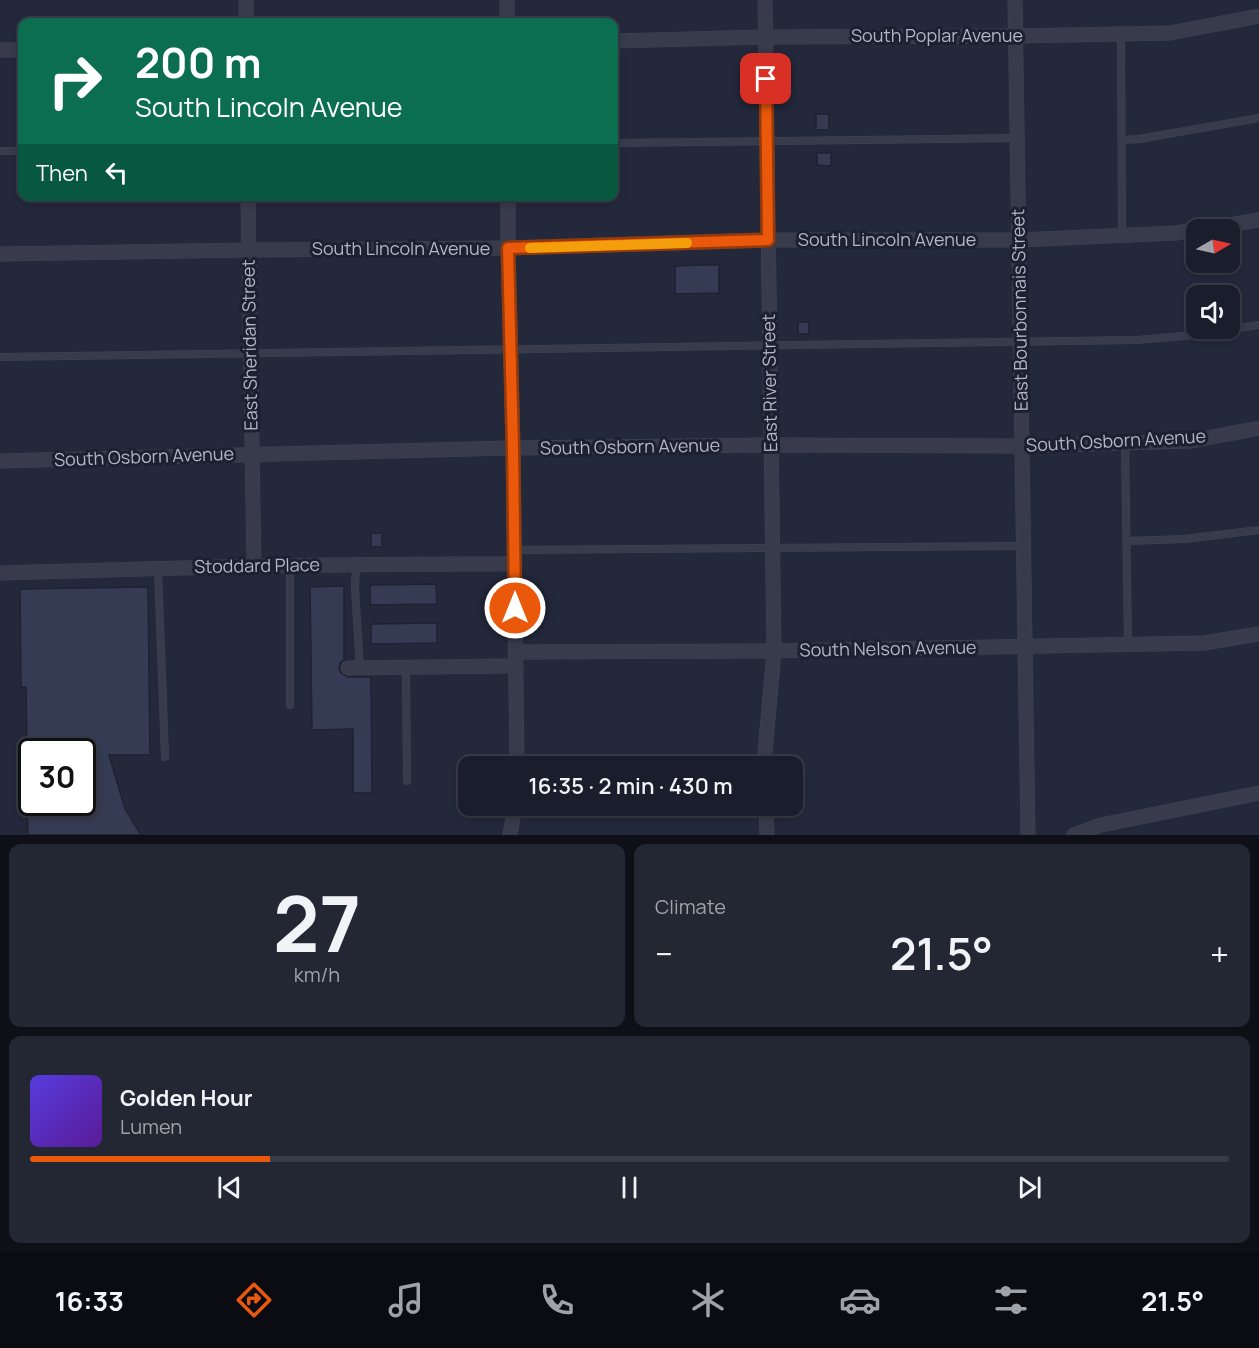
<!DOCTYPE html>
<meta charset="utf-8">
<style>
:root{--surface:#1a1e2c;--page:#232734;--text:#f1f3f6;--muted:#9fa2a9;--line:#383c48;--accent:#ea580c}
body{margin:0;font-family:Manrope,sans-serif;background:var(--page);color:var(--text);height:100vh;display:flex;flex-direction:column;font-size:22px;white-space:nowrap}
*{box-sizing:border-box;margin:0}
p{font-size:20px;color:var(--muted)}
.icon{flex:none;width:33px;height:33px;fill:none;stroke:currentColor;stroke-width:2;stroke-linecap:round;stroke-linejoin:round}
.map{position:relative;height:835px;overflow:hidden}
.drawer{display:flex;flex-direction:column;gap:9px;padding:9px;background:#0e1018;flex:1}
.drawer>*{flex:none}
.banner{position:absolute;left:18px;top:18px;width:600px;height:183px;border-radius:12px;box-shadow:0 3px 9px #0003,0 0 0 2px var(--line);background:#0b6e4f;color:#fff;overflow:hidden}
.needle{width:39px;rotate:81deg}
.fabs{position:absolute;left:1186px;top:219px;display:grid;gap:12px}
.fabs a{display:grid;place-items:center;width:54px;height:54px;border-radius:12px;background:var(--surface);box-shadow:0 3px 9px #0003,0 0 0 2px var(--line);font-size:30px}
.speed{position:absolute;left:18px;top:738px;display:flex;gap:12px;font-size:30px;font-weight:700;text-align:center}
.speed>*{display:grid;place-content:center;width:78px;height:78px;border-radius:50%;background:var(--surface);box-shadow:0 3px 9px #0003,0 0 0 2px var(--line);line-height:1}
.speed .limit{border:3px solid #111;border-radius:9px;background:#fff;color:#111}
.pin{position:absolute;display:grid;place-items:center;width:51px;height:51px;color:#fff;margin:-26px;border-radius:12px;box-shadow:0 3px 9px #0006}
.me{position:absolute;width:66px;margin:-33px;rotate:0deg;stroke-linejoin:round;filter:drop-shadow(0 0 4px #0008)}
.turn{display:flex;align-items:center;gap:21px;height:126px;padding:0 18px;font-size:27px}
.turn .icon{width:78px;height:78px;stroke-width:2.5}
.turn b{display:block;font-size:42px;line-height:51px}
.then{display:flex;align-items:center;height:57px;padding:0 18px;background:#0003;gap:12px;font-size:22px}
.big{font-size:45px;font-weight:600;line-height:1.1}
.drawer .widget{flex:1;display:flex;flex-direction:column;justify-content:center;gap:9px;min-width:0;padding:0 21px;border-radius:12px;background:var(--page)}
.drawer .dial{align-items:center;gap:0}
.dial b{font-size:78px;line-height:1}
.song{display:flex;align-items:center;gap:18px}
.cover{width:72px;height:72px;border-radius:9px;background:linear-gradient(135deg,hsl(250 70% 55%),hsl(270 70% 35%))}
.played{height:6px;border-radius:3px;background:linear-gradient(90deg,var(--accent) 20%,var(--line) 20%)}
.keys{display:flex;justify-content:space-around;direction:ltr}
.heat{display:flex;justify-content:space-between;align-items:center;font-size:33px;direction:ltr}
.drawer .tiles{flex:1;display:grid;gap:9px;grid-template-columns:1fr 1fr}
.widget:last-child{grid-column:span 2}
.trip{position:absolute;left:458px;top:756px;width:345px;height:60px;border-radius:12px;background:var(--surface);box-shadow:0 3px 9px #0003,0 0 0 2px var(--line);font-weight:600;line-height:60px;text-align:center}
.tabs{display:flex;height:96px;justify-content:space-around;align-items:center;background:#0a0c12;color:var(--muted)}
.tabs .icon{width:42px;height:42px}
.tabs .on{color:var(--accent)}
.tabs b{font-size:27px;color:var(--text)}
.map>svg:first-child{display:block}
.building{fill:#353b52;stroke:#1e2232;stroke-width:1.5}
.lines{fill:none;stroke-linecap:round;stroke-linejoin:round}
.lane-casing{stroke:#404454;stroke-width:8}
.street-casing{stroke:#404454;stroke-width:15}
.lane{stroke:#373b4b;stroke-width:7}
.street{stroke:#373b4b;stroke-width:14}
.route-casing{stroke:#983908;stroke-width:15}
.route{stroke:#ea580c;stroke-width:10}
.slow{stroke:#f59e0b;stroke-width:10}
.labels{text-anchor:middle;stroke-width:6;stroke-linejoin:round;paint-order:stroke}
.street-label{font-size:18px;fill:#b2b6c7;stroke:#1c2030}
</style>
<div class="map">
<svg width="1259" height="835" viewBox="0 0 1259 835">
<rect width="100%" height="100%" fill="#23283b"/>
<g class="building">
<rect x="816" y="114" width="13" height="16"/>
<polygon points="817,153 831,153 831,166 817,165"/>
<polygon points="703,265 719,265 719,293 675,294 675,266"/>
<rect x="798" y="322" width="11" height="12"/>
<rect x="371" y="533" width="11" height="14"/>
<polygon points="436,584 437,604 370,605 370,585"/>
<polygon points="344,586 344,660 340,663 339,669 341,673 348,677 371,677 372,793 353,793 353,729 312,730 310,587"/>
<polygon points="148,587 150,755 109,755 125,809 141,835 28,835 27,802 82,802 82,752 27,752 26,687 21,687 20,589"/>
<polygon points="437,623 437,643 371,644 371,624"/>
</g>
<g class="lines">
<defs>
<g id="lane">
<polyline points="1121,34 1122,236"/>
<polyline points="1122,140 1139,139 1259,118"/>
<polyline points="614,143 1017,138"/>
<polyline points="0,151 22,151"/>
<polyline points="0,357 1137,340 1195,335 1259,325"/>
<polyline points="1125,443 1128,644"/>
<polyline points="1127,541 1184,539 1259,530"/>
<polyline points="515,550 1023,546"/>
<polyline points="356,565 355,589 360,668"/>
<polyline points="290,566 290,705"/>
<polyline points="158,569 165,757"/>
<polyline points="406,668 407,781"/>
</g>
<g id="street">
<polyline points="507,0 507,22"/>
<polyline points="765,0 774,651 765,753 765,766"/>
<polyline points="1015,0 1028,835"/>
<polyline points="246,22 246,0"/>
<polyline points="614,41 765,37 1016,36 1170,33 1259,16"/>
<polyline points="0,50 22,50"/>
<polyline points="248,196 254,566"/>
<polyline points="508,196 508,248 513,448 517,766"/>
<polyline points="1200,230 1259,220"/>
<polyline points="0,254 249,250 508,248 768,240 1019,240 1176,233 1197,230"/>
<polyline points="0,461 513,448 771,445 1022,446 1191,441 1259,428"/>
<path d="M0,573C172,568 343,563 515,564"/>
<polyline points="515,652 774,651 1204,643 1259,634"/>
<polyline points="348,668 516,666"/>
<polyline points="766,806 767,835"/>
<polyline points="510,835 515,806"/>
<polyline points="1074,835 1101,825 1259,793"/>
</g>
</defs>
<use href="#lane" class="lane-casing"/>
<use href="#street" class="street-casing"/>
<use href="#lane" class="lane"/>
<use href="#street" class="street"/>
</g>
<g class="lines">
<defs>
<polyline id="route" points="515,608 513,448 508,248 768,240 766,79"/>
</defs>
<use href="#route" class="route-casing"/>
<use href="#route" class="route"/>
<polyline class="slow" points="530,248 687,243"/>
</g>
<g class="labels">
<g class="street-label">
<text x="937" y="42">South Poplar Avenue</text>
<text x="887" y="246">South Lincoln Avenue</text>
<text x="401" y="255">South Lincoln Avenue</text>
<text transform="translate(1020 310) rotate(-91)" y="6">East Bourbonnais Street</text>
<text transform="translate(250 345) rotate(-91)" y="6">East Sheridan Street</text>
<text transform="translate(770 383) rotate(-91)" y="6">East River Street</text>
<text transform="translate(1116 441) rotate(-3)" y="6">South Osborn Avenue</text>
<text transform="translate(630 447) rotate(-1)" y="6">South Osborn Avenue</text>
<text transform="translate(144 457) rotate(-2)" y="6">South Osborn Avenue</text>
<text transform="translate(257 566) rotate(-1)" y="6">Stoddard Place</text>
<text transform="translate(888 649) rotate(-1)" y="6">South Nelson Avenue</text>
</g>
</g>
</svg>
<div class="fabs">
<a><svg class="needle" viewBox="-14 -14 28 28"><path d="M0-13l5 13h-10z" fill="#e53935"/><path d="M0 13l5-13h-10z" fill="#9fa2a9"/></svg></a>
<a><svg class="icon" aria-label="sound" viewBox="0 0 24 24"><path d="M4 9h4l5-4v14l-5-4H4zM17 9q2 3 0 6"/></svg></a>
</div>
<div class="speed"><div class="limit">30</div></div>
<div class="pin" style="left:766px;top:79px;background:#d93025"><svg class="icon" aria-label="arrive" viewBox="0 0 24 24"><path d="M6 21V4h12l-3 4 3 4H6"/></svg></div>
<svg class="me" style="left:515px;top:608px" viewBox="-20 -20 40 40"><circle r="17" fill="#ea580c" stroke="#fff" stroke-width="3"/><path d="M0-11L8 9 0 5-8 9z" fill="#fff"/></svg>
<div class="trip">16:35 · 2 min · 430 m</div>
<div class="banner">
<div class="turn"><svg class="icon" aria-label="right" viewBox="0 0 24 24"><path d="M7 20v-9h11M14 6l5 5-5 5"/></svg><div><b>200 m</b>South Lincoln Avenue</div></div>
<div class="then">Then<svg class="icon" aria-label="left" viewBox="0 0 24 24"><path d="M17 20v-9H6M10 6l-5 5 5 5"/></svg></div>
</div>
</div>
<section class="drawer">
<div class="tiles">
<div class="widget dial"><b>27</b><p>km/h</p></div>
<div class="widget"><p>Climate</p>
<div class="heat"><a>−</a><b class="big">21.5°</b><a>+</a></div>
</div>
<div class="widget">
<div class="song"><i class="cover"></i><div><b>Golden Hour</b><p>Lumen</p></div></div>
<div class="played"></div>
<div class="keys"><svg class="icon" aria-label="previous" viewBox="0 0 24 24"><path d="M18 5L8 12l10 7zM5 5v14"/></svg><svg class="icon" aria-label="pause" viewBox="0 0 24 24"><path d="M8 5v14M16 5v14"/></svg><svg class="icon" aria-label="next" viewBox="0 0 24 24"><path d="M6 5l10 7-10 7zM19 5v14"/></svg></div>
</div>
</div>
</section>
<nav class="tabs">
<b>16:33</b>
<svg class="icon on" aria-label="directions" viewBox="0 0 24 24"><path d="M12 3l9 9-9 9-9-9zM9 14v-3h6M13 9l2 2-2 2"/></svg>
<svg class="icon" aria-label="music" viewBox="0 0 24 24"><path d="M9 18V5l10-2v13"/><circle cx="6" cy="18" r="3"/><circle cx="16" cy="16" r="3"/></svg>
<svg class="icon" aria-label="phone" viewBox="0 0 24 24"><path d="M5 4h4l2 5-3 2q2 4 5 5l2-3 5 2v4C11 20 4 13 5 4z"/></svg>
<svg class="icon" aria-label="climate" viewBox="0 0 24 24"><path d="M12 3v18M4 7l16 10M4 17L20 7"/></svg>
<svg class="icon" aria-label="car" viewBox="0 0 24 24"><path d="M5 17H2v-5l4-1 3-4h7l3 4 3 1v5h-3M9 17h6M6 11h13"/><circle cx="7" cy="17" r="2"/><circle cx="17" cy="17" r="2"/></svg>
<svg class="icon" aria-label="filters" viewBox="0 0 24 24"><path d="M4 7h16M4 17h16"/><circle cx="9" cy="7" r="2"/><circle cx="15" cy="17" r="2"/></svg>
<b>21.5°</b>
</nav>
